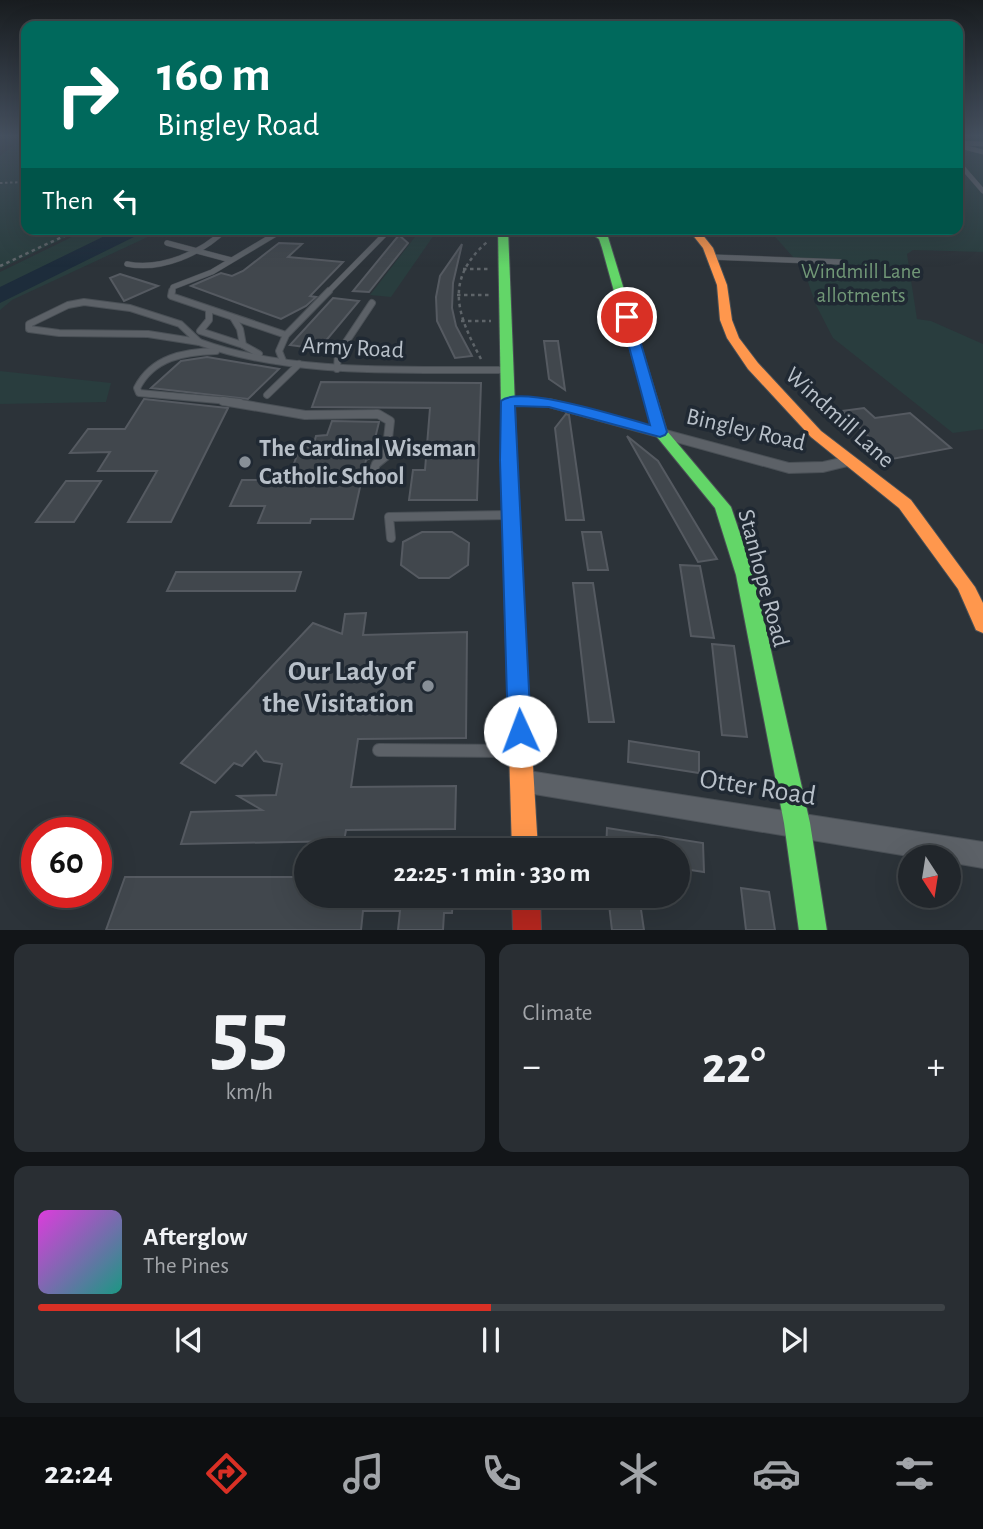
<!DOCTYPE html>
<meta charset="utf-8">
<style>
:root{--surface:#21262b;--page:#292e33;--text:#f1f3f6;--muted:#a2a5a9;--line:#3e4347;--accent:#d93025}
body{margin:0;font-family:"Alegreya Sans",sans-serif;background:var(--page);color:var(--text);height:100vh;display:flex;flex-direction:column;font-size:26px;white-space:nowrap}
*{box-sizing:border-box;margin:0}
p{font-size:23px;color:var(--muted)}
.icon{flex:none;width:38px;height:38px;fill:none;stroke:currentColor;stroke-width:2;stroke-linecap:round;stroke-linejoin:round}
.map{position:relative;height:930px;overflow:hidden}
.details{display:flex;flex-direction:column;gap:14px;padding:14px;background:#121518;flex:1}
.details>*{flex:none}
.top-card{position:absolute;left:21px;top:21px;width:942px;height:214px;border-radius:14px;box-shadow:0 7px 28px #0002,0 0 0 2px var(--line);background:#00695c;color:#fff;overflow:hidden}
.needle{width:46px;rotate:168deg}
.tools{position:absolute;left:898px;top:845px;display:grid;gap:14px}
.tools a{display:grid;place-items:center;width:63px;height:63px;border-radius:50%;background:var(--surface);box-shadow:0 7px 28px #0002,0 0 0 2px var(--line);font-size:35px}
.speed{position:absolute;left:21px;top:817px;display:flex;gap:14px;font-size:35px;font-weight:700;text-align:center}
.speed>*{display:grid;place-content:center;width:91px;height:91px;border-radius:50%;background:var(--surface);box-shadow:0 7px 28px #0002,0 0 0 2px var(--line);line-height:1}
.speed .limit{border:10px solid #d22;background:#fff;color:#111}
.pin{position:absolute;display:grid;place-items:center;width:60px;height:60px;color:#fff;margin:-30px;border:4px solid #fff;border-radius:50%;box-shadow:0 2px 7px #0007}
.me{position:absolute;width:77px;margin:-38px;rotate:358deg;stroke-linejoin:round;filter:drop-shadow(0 0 5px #0008)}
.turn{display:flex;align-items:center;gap:24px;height:147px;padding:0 21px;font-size:32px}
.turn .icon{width:91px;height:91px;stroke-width:2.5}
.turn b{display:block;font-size:49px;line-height:60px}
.then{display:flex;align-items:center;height:66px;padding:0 21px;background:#0003;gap:14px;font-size:26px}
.big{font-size:52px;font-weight:700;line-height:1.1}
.details .widget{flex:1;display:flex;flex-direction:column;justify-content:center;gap:10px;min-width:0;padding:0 24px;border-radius:14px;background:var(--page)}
.details .dial{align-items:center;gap:0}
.dial b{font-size:91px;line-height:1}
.song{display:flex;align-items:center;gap:21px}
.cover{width:84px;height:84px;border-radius:10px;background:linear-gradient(135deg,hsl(300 70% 55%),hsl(170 70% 35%))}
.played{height:7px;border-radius:4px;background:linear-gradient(90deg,var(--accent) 50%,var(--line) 50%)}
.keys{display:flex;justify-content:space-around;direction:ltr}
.heat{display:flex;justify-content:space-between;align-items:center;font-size:38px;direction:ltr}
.details .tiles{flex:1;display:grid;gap:14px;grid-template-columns:1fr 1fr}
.widget:last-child{grid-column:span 2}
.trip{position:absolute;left:294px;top:838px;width:396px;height:70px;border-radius:35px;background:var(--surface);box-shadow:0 7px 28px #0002,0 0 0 2px var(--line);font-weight:700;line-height:70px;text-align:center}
.tab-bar{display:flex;height:112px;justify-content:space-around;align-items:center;background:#0d0f11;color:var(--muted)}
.tab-bar .icon{width:49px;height:49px}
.tab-bar .active{color:var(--accent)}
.tab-bar b{font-size:32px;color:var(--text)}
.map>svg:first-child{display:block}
.green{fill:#293d3e}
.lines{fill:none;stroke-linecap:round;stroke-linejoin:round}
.river{fill:#1d2c3b;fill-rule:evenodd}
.building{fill:#41474d;stroke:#555a61;stroke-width:2}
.lane-far4-casing{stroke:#4a5056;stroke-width:5}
.lane-far3-casing{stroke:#4a5056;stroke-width:6}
.lane-far2-casing{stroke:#4a5056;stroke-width:8}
.lane-far1-casing{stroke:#4a5056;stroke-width:10}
.lane-casing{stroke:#4a5056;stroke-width:14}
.street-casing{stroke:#4a5056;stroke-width:2}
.fast-casing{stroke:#4a5056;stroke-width:2}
.slow-casing{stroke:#4a5056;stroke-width:2}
.jam-casing{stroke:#4a5056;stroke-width:2}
.path-far1{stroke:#5e6469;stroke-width:2;stroke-dasharray:2.5 2.5;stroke-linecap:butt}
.path{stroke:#5e6469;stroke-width:2.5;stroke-dasharray:3.5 3.5;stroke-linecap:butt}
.lane-far4{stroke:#5c6167;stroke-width:4.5}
.lane-far3{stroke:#5c6167;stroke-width:5}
.lane-far2{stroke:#5c6167;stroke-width:6}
.lane-far1{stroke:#5c6167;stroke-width:8}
.lane{stroke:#5c6167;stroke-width:12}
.street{fill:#5c6167;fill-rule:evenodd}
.fast{fill:#63d668;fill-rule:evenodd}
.slow{fill:#ff974d;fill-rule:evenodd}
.jam{fill:#b3261e;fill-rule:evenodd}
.route{fill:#1a73e8;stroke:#114b97;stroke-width:2}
.poi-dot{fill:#878f97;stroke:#202933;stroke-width:2.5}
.labels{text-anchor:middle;stroke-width:7;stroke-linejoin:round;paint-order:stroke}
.far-park-label{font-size:21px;fill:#719877;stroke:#202933}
.street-label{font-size:24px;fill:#b8c0c9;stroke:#202933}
.poi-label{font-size:24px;font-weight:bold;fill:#b8c0c9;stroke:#202933;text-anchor:start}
.near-poi-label{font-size:28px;font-weight:bold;fill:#b8c0c9;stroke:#202933;text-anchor:end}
.near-street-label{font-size:28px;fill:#b8c0c9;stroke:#202933}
</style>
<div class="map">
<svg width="983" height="931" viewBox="0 0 983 931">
<rect width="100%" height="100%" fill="#2c3339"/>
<g class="green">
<polygon points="0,136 26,136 26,229 83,229 0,269 0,156 13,146"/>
<polygon points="957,136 983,136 983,252 913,250 907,254 917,319 931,321 983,344 983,429 953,433 833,338 816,305 803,268 768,229 957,229"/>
<polygon points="88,229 165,229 12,300 0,310 0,272"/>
<polygon points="418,233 434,235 391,297 370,295"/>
<polygon points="0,371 111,383 106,402 0,404"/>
</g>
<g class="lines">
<polygon class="river" points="119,229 144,229 142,233 0,303 0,287"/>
</g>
<g class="building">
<polygon points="399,235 408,243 369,292 353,291"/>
<polygon points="279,243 302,244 288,257 343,262 310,296 316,297 306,306 281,319 191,286 221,273 232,276 243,271"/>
<polygon points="462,244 453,283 452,308 456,326 472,356 455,358 437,321 436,297 440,276"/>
<polygon points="120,274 158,286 124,301 110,278"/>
<polygon points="333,298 359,301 319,349 290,345"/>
<polygon points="544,341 558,341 565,390 549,379"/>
<polygon points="207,357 279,369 248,399 151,388 181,361"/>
<polygon points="321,382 481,383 477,500 409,500 413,470 425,470 430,408 312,407"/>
<polygon points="144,399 228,408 171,522 128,522 157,471 98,471 110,452 70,453 88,429 125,429"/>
<polygon points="864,408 875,418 910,413 951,448 892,459 842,411"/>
<polygon points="566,414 569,415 584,520 566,520 555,428"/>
<polygon points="332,421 379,422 373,447 378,447 377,455 366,460 353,519 311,519 310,523 258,523 265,506 230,506 242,480 288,480 300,447 313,447 316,436 327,435"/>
<polygon points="627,436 658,461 717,559 698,562"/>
<polygon points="66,481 101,481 74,522 36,522"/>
<polygon points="422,532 452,532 469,543 468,565 449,578 419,578 401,565 403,542"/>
<polygon points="582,532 601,532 608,570 588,570"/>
<polygon points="680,565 700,566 714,638 691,636"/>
<polygon points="176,572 301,572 295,591 167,591"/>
<polygon points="573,583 593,583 614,722 589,722"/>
<polygon points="366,613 363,635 467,632 466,738 358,739 351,787 456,786 455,829 346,830 344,841 181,844 191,812 262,810 238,796 276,795 282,764 264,761 256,751 242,766 234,763 215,783 181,763 313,623 342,634 345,614"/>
<polygon points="712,644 734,646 747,737 722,735"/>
<polygon points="629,741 699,752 699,773 628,762"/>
<polygon points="607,828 703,843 704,872 677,868 677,850 606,850"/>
<polygon points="125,877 306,877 306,896 453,896 452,913 444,913 443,930 398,930 400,911 363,911 361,930 106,930"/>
<polygon points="741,888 769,892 775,930 746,930"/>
<polygon points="608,896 639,896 644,930 612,930"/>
</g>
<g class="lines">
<defs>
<g id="lane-far4">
<polyline points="958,143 983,144"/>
<polyline points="960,146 983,152"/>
<polyline points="957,161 983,191"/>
</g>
<g id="lane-far3">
<polyline points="414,229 503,231"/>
<polyline points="167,243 231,260"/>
<polyline points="711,257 840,262"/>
<path d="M127,264C161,271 202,253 226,229"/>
<polyline points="172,293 173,287 212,272 284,229"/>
<polyline points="327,293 389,230"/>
</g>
<g id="lane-far2">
<polyline points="172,291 171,296 286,335"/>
<polygon points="84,302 130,308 180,324 199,342 148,334 59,333 29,329 29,324 68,305"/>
<polyline points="209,310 209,320 200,331 243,345"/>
<polyline points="234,319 240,329 243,345 259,354"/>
<path d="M199,342C291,376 408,369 505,370"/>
<path d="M216,351C184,352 153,357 137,388L139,393L240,402"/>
<polyline points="283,361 279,351 286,335 329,291"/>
<polyline points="337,369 338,354 372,303"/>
<polyline points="267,395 299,364"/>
</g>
<g id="lane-far1">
<polyline points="223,401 305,415 378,414 390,421 386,456 376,464 372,475"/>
<polyline points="391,538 389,517 508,515"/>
</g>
<polyline id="lane" points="379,750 511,751"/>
<g id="street">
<polygon points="508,397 550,399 789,463 823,462 850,456 858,461 856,464 823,472 789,473 549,407 503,404 501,401 503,398"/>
<polygon points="522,770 983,842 983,868 948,862 948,858 920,858 522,792 513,789 510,781 513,773"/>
</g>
<g id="fast">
<polygon points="498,229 508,229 522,583 520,588 513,590 506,588 504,583"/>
<polygon points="585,229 597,229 608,237 667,431 731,507 754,575 810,823 827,931 799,931 784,823 736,575 715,508 653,432 602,248 599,239"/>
</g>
<g id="slow">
<polygon points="688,229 698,229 713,248 727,285 732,320 739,338 758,363 821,431 911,500 975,587 983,603 983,633 976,630 958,589 899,508 811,437 748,369 727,338 720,320 717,285 703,248"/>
<polygon points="513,576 520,578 522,583 538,850 512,850 504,583 506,578"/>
</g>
<polygon id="jam" points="512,896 540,896 541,931 513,931"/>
</defs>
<use href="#lane-far4" class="lane-far4-casing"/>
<use href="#lane-far3" class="lane-far3-casing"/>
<use href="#lane-far2" class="lane-far2-casing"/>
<use href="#lane-far1" class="lane-far1-casing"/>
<use href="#lane" class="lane-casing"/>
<use href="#street" class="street-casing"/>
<use href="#fast" class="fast-casing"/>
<use href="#slow" class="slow-casing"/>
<use href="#jam" class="jam-casing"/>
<polyline class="path-far1" points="0,183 26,182"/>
<g class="path">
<polyline points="0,266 79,229"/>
<polyline points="463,269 488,269"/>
<polyline points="457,295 490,295"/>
<polyline points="461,321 491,321"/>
<path d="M481,359C457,314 444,280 487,242"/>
</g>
<use href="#lane-far4" class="lane-far4"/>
<use href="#lane-far3" class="lane-far3"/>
<use href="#lane-far2" class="lane-far2"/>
<use href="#lane-far1" class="lane-far1"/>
<use href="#lane" class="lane"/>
<use href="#street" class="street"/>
<use href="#fast" class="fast"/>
<use href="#slow" class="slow"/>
<use href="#jam" class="jam"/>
</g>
<linearGradient id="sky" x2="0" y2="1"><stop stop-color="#181c1f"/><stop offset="0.51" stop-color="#45505f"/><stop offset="1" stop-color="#45505f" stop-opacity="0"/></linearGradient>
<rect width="983" height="266" fill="url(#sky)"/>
<path class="route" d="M627,313L633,317L667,432L665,435L660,437L549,407L515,406L531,731L528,738L520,741L512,738L508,731L500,460L501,401C520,384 624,418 650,425L621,317Z"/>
<g class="poi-dot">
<circle cx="245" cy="462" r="7"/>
<circle cx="428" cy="686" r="7"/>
</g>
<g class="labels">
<g class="far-park-label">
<text x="861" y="278">Windmill Lane<tspan x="861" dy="24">allotments</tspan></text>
</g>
<g class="street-label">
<text transform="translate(353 347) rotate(3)" y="8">Army Road</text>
<text transform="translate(840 417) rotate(42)" y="8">Windmill Lane</text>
<text transform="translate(746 429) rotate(13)" y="8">Bingley Road</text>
<text transform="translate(764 578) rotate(75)" y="8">Stanhope Road</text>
</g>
<g class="poi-label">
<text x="259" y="456">The Cardinal Wiseman<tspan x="259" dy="28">Catholic School</tspan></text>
</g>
<g class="near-poi-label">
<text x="414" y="680">Our Lady of<tspan x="414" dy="32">the Visitation</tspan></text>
</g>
<g class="near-street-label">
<text transform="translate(758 786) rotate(9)" y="10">Otter Road</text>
</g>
</g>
</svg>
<div class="tools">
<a><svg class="needle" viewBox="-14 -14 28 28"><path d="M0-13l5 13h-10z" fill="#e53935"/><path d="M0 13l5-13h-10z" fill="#a2a5a9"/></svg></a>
</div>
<div class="speed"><div class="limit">60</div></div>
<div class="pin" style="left:627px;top:317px;background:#d93025"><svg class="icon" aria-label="arrive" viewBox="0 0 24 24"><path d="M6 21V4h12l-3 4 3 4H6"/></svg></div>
<svg class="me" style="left:520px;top:731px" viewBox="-20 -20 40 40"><circle r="19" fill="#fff"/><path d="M0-13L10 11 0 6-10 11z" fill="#1a73e8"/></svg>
<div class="trip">22:25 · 1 min · 330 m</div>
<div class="top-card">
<div class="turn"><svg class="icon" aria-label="right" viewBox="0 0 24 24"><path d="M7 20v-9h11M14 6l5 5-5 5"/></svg><div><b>160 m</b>Bingley Road</div></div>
<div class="then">Then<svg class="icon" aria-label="left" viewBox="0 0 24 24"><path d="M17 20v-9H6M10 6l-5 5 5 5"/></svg></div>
</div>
</div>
<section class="details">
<div class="tiles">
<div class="widget dial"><b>55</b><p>km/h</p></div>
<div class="widget"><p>Climate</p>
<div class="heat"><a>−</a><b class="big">22°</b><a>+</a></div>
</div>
<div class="widget">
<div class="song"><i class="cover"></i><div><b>Afterglow</b><p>The Pines</p></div></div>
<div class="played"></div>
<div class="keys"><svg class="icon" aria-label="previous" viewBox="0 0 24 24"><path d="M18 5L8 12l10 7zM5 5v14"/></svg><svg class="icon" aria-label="pause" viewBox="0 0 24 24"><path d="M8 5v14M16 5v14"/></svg><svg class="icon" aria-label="next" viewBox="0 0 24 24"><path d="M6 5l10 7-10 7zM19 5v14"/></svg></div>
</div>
</div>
</section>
<nav class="tab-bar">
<b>22:24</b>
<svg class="icon active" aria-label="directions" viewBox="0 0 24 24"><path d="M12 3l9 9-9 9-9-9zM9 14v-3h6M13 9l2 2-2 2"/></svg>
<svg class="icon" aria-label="music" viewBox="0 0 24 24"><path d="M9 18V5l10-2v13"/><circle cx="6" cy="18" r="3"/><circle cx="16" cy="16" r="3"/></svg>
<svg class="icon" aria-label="phone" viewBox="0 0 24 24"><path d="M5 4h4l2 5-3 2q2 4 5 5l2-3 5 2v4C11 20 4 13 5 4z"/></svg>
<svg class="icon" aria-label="climate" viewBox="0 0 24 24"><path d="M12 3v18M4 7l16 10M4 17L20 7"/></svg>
<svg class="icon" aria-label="car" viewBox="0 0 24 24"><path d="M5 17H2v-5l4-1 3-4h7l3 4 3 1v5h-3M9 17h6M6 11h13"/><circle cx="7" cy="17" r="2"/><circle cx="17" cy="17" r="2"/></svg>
<svg class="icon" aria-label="filters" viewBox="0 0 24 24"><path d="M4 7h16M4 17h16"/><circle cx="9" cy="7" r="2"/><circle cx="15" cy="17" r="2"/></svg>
</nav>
